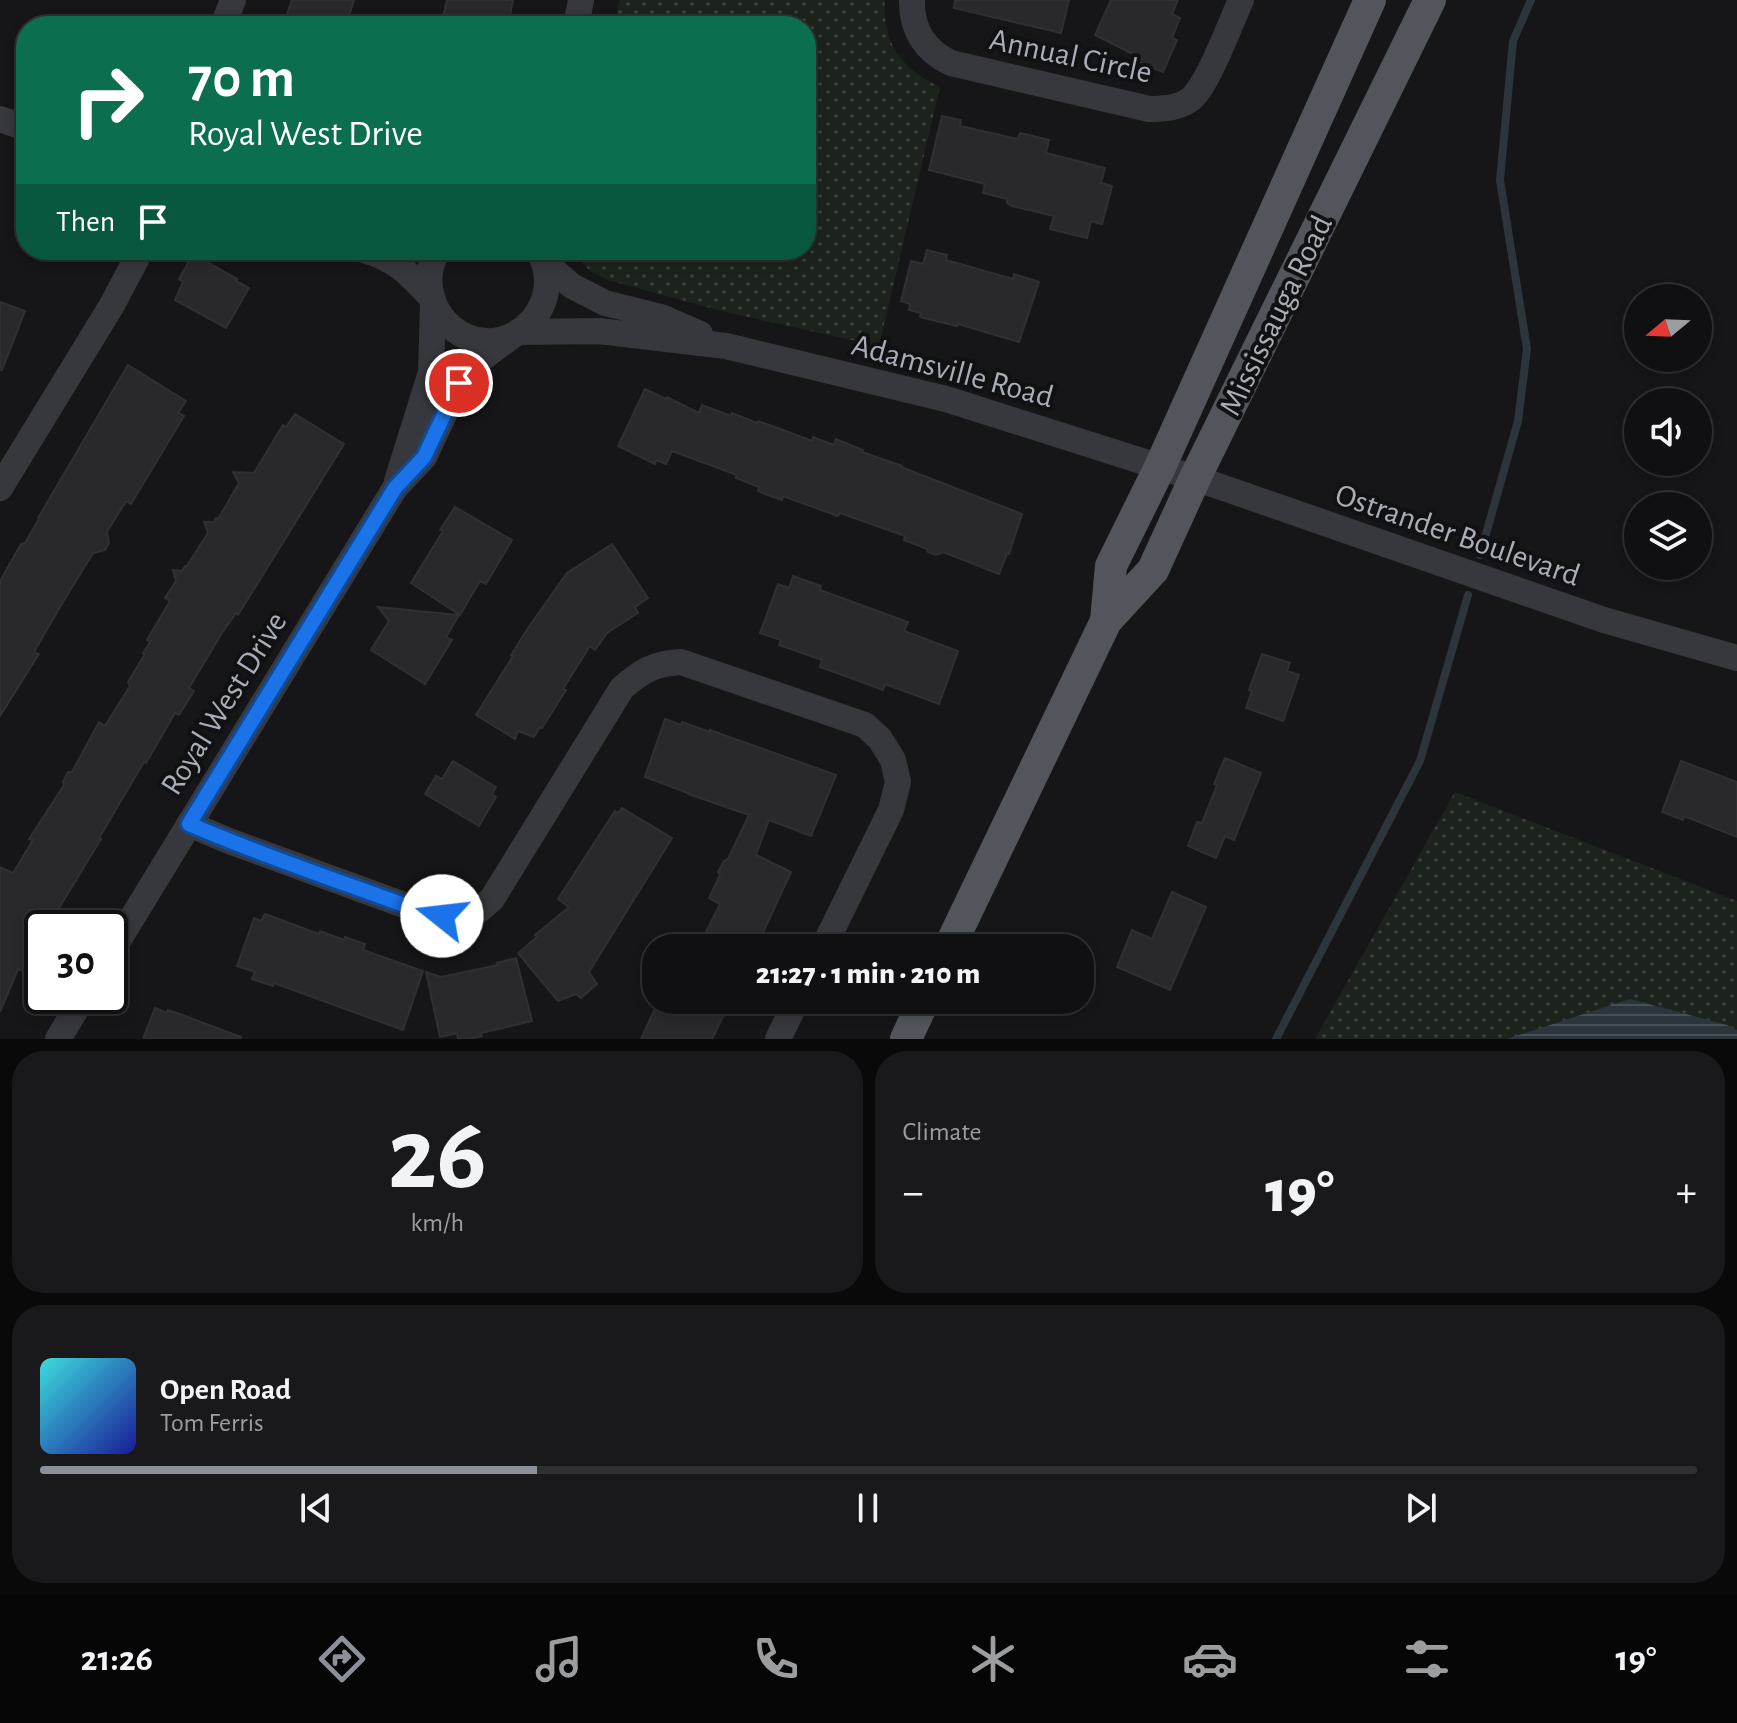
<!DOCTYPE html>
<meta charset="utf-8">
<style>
:root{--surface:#101012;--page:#19191b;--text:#f1f3f6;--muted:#9c9d9f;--line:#303032;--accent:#8c9099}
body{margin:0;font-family:"Alegreya Sans",sans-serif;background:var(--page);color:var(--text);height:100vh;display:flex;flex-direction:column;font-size:30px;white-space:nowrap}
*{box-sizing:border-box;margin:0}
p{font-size:26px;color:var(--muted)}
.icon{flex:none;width:44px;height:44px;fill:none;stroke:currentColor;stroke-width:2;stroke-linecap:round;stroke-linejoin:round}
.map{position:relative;height:1039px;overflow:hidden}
.details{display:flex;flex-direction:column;gap:12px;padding:12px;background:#09090a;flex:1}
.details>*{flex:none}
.banner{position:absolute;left:16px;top:16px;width:800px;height:244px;border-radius:32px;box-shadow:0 4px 12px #0003,0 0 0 2px var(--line);background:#0b6e4f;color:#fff;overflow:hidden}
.needle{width:52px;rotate:251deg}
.controls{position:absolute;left:1624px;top:284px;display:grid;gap:16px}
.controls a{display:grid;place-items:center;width:88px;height:88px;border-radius:50%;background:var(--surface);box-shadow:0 4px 12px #0003,0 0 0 2px var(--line);font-size:40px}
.speed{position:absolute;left:24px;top:910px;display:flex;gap:16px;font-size:40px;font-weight:700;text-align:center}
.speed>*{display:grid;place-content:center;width:104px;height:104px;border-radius:50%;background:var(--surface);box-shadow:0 4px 12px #0003,0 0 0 2px var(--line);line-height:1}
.speed .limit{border:4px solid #111;border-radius:12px;background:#fff;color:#111}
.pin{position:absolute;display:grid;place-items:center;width:68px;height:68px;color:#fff;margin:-34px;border:4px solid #fff;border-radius:50%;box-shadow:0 2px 8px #0007}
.me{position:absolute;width:88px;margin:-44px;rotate:286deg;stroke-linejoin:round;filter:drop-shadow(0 0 6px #0008)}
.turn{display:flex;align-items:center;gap:28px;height:168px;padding:0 40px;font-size:36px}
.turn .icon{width:104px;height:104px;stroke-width:2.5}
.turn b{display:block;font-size:56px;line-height:68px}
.then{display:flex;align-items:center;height:76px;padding:0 40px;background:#0003;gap:16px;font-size:30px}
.big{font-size:60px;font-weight:800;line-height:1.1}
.details .widget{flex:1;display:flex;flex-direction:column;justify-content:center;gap:12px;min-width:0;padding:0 28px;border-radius:32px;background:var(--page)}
.details .dial{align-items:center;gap:0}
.dial b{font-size:104px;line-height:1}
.song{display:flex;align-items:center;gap:24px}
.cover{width:96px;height:96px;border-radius:12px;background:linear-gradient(135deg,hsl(180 70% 55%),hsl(240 70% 35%))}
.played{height:8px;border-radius:4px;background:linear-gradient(90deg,var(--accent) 30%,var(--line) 30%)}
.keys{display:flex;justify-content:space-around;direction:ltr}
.heat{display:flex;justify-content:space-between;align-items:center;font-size:44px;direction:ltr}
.details .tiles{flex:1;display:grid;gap:12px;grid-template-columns:1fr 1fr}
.widget:last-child{grid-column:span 2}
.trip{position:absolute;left:642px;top:934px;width:452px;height:80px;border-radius:32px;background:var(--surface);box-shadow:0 4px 12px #0003,0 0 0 2px var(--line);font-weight:800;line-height:80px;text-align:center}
.menu{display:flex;height:128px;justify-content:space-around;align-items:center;background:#060607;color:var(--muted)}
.menu .icon{width:56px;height:56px}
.menu .active{color:var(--accent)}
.menu b{font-size:36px;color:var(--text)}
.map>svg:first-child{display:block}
.park{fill:url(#park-dots)}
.water{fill:url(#water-rules)}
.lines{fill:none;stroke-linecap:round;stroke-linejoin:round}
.stream{stroke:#2c353c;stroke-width:8}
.building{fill:#29292c;stroke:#303034;stroke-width:2}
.minor{stroke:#37383d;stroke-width:26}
.major{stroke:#53555c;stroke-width:32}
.route-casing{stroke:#114b97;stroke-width:20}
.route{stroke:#1a73e8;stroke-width:14}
.labels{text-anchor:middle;stroke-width:8;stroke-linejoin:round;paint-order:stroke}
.street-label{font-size:32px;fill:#a8adb8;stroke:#111113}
</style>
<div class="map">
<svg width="1737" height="1039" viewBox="0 0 1737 1039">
<defs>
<pattern id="park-dots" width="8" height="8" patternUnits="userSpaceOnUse" patternTransform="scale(2)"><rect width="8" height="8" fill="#1c231d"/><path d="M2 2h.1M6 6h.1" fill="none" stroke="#3a403c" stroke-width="1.8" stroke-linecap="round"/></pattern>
<pattern id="water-rules" width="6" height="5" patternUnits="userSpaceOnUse" patternTransform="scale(2)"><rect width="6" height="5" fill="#2c353c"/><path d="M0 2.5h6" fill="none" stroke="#485056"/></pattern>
</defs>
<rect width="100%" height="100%" fill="#161618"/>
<g class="park">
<path d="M619,0H885C882,42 901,69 940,87L879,346L725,312L608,280L590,271L578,258L575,250H806V26H615Z"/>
<polygon points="1455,792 1737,901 1737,1039 1315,1039"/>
</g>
<polygon class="water" points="1630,999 1727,1025 1737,1030 1737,1039 1507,1039"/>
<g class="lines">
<g class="stream">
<polyline points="1480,555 1518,421 1527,349 1500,180 1513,41 1531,0"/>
<polyline points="1276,1039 1420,761 1468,595"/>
</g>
</g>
<g class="building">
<polygon points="292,0 354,0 346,26 283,26"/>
<polygon points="447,0 513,0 508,26 441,26"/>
<polygon points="955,0 1069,0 1061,33 954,8"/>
<polygon points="1111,0 1178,0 1172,14 1180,18 1172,38 1177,40 1163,72 1139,62 1141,58 1095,35"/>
<polygon points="942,116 961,120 960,126 1018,139 1020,133 1049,140 1046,153 1105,168 1101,183 1112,186 1102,224 1091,221 1087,238 1050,229 1054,216 1012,206 1007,203 1007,199 983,193 985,184 929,170"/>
<polygon points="927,250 947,255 946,260 1013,279 1014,274 1039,282 1019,342 958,324 957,326 920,317 921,313 909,310 910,304 901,301 911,261 923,264"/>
<polygon points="193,254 237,279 236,281 249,288 226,328 175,300 183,282 179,279"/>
<polygon points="0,302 25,311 2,370 0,370"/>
<polygon points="128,365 186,401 178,413 184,416 131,504 126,501 107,532 109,543 105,550 93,553 60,607 34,652 39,654 0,716 0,581 21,544 25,543 39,519 38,518"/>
<polygon points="645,389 666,399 667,397 699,413 702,405 731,416 732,413 757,423 758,421 778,428 812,441 813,437 834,445 836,439 863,450 862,452 902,466 901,467 1022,514 1009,554 1007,554 999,574 943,552 936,555 928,552 927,549 904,540 905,536 840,513 838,516 783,496 782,500 776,498 758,491 759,487 736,478 737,475 672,451 666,464 656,460 655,464 618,446"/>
<polygon points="295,414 344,444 238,615 236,613 222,633 189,688 194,691 179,715 175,713 146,763 144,762 99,838 101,839 56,913 53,911 44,928 40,928 23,971 18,969 0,1012 0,867 13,873 33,840 29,839 64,785 63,782 68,772 72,772 99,722 105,726 130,686 128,682 145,654 143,653 150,642 147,640 170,601 165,598 176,581 173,570 182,571 185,566 186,567 208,533 204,522 214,522 216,518 218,519 239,483 233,472 254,473 283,425 286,427"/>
<polygon points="455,507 512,540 486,584 480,581 460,615 411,583 443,531 440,530"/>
<polygon points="612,544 648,598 635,607 638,613 607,633 595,650 590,646 563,689 566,690 542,728 540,727 534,737 518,731 515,739 476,715 513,656 511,655 528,628 567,573"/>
<polygon points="793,576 821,586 820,590 908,622 904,631 958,651 939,704 885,684 883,690 820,667 822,660 779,645 781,640 760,633 778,584 789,588"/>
<polygon points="378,607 459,615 446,637 452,640 425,684 371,650 389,621"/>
<polygon points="1262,654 1290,663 1287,671 1299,675 1283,721 1246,708 1252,691 1249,690"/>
<polygon points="665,719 681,725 682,722 710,732 710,730 836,775 811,836 769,820 756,855 791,872 756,948 698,948 720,904 709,898 720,875 718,872 724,861 728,859 749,815 688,794 688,793 645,777"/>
<polygon points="1225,758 1261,773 1234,840 1225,836 1216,858 1188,846 1197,822 1202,823 1217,785 1214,784"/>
<polygon points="453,761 496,787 492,794 496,797 479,826 425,794 436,776 442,779"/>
<polygon points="1681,761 1737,782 1737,837 1684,816 1683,820 1662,812"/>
<polygon points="622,808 672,838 589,972 597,984 581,998 576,994 558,1001 518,953 537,937 535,935 569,907 558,899 615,811 618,813"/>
<polygon points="1172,892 1206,907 1170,990 1117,967 1132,930 1152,939"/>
<polygon points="265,914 319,934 320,931 344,940 345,937 365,944 363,950 423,971 403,1030 274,983 273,986 252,979 255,972 237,966 254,918 261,921"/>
<polygon points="516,958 532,1021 481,1033 482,1036 469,1039 458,1039 457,1033 440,1037 426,972 441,977 498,965 497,963"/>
<polygon points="659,1000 731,1000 712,1039 641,1039"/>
<polygon points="155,1008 167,1013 168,1010 185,1016 241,1037 240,1039 143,1039"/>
</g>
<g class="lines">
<g class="minor">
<path d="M912,0C911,29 925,51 951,63L1149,109C1164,109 1180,108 1192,98C1209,82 1230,24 1241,0"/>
<polyline points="223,26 233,0"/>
<polyline points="576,26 581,0"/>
<polyline points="0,119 26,128"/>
<path d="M364,250C398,260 408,273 432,298"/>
<path d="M438,250C429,265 427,281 432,297C435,310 442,319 451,327C502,370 572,307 538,250"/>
<polyline points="544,262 572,286 605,303 661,317 700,334"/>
<polyline points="518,332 599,331 726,346 946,399 1195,478 1604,620 1737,658"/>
<polyline points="397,481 431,372 433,304"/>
<polyline points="0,488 112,305 141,250"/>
<path d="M189,824L229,841L423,912C440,916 459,921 476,912C482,909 487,903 492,899L622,688C643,670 653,664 681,662L865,725L880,739L893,760L898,782L891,810L823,948"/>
<polyline points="110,954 395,488 424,457 459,383 481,359 512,336"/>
<polyline points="58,1039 84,996"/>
<polyline points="778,1039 797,1000"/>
</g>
<g class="major">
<polyline points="1106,621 1111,566 1160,467 1370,0"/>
<polyline points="949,948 1106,621 1153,570 1195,478 1430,0"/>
<polyline points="906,1039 924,1000"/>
</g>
</g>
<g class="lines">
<defs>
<path id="route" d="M442,916L423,912C345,883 265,857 189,824L395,488L424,457L459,383"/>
</defs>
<use href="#route" class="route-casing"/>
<use href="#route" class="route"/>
</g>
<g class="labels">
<g class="street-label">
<text transform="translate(1071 55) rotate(12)" y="11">Annual Circle</text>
<text transform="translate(1275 315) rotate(-64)" y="11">Mississauga Road</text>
<text transform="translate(953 370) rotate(15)" y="11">Adamsville Road</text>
<text transform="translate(1458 534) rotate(19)" y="11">Ostrander Boulevard</text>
<text transform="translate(223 703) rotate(-58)" y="11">Royal West Drive</text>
</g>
</g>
</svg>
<div class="controls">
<a><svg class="needle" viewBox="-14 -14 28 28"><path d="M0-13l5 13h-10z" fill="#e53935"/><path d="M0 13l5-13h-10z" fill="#9c9d9f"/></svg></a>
<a><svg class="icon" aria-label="sound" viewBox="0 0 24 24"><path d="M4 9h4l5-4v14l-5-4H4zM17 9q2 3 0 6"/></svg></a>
<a><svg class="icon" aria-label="layers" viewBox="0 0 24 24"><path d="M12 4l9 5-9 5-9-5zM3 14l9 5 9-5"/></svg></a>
</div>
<div class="speed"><div class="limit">30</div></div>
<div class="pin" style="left:459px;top:383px;background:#d93025"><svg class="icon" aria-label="arrive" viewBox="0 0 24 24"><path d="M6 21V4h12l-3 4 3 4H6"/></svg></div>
<svg class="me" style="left:442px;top:916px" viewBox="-20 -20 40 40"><circle r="19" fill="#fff"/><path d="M0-13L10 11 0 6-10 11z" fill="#1a73e8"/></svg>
<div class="trip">21:27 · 1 min · 210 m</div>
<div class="banner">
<div class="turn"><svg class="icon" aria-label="right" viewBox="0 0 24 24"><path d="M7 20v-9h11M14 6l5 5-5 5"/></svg><div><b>70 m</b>Royal West Drive</div></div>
<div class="then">Then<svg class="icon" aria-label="arrive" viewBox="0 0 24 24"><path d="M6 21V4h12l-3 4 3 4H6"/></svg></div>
</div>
</div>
<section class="details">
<div class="tiles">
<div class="widget dial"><b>26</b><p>km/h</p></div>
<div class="widget"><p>Climate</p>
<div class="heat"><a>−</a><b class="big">19°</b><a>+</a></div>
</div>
<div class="widget">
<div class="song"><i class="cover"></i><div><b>Open Road</b><p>Tom Ferris</p></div></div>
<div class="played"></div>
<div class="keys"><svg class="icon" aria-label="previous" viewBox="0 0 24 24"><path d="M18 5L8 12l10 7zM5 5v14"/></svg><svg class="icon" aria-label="pause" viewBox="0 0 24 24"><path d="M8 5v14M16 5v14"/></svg><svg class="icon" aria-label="next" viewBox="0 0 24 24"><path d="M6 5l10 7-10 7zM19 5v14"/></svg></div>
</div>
</div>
</section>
<nav class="menu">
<b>21:26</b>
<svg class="icon active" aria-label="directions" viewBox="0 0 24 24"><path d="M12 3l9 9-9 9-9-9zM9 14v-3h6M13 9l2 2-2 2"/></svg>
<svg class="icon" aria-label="music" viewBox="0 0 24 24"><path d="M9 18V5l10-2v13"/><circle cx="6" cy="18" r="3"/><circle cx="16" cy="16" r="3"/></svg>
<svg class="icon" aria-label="phone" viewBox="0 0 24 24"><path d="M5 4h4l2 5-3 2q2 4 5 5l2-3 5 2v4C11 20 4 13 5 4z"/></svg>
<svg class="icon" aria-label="climate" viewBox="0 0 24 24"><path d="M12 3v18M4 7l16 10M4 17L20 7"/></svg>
<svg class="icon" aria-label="car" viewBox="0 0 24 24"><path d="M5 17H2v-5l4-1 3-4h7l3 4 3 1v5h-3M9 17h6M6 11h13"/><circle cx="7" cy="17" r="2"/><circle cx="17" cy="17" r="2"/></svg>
<svg class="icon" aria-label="filters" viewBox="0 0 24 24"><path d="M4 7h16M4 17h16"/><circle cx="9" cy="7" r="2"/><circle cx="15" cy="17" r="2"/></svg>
<b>19°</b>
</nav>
